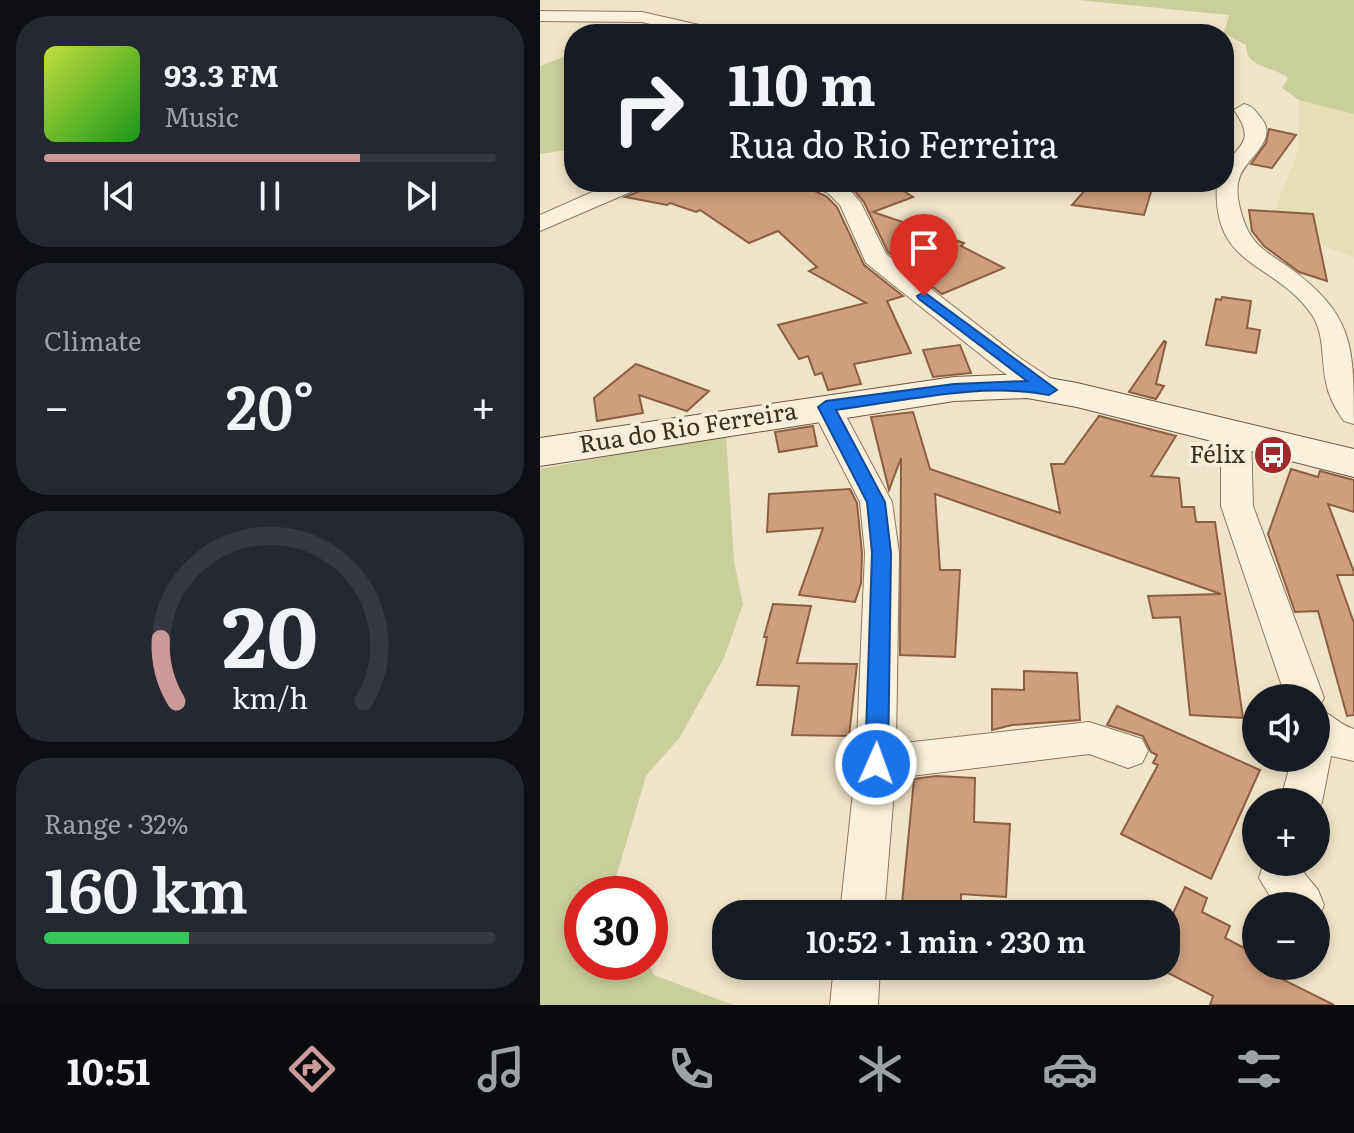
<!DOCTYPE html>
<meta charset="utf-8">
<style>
:root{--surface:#171b24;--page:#242831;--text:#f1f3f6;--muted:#9ea1a6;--line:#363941;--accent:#cc999b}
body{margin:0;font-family:Literata,serif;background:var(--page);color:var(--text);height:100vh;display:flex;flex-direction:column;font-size:30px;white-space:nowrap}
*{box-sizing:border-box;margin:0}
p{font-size:26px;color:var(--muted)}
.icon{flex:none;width:44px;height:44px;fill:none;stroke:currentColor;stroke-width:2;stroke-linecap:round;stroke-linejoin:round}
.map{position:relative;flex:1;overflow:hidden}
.sheet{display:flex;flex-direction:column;gap:16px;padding:16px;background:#0d0f14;width:540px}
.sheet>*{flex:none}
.top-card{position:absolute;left:24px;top:24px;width:670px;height:168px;border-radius:32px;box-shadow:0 4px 12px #0003;background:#171b24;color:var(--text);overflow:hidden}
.fabs{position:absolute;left:702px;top:684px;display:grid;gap:16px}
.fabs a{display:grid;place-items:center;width:88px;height:88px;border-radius:50%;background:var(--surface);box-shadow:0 4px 12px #0003;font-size:40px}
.speed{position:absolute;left:24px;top:876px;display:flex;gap:16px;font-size:40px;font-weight:700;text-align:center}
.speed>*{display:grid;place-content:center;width:104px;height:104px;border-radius:50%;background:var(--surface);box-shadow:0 4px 12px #0003;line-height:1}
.speed .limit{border:12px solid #d22;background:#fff;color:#111}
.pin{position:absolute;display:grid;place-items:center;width:68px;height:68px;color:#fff;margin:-82px -34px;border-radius:50% 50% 50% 0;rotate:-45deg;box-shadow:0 0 8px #0007}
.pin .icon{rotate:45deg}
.me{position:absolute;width:88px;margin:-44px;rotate:2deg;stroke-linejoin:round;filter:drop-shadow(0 0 6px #0008)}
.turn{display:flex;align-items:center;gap:28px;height:168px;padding:0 32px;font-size:36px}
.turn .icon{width:104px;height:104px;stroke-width:2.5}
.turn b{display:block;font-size:56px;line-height:68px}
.big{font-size:60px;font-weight:600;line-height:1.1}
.sheet .card{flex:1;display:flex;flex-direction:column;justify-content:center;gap:12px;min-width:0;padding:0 28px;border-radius:32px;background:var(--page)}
.sheet .dial{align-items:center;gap:0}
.dial svg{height:208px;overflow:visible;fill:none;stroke:var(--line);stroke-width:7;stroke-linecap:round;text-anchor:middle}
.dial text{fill:var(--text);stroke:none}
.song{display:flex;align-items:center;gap:24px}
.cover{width:96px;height:96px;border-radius:12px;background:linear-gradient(135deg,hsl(70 70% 55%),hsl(120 70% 35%))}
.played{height:8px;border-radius:4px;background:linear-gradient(90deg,var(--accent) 70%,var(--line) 70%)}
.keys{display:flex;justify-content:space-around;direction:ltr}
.heat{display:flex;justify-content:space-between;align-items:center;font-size:44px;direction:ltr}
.charge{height:12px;border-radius:6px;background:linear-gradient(90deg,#34c759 32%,var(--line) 0)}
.trip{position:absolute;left:172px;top:900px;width:468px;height:80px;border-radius:32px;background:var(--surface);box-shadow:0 4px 12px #0003;font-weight:600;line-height:80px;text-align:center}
.menu{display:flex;height:128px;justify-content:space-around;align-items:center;background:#090b0e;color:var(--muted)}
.menu .icon{width:56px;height:56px}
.menu .current{color:var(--accent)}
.menu b{font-size:36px;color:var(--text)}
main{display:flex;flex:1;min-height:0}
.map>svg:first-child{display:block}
.farmland{fill:#e6deb5}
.green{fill:#c9cf9b}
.building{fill:#cf9f7d;stroke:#8d5f41;stroke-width:2}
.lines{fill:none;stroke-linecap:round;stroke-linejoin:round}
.street-casing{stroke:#8d765c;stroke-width:2}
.secondary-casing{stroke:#6f573f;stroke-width:2}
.street{fill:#faf1dc;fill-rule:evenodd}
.secondary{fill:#faf1dc;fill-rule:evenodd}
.route{fill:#1a73e8;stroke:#114b97;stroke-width:2}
.labels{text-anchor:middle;stroke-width:8;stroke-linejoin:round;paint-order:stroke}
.street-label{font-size:24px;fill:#3d2e20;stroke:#f7eed8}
.poi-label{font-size:24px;fill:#3d2e20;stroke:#f7eed8;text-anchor:end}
</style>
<main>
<section class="sheet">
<div class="card">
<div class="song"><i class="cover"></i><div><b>93.3 FM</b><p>Music</p></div></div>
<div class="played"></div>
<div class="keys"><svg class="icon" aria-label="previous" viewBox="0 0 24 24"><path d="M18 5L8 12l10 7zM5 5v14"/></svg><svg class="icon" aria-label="pause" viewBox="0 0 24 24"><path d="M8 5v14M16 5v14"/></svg><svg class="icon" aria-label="next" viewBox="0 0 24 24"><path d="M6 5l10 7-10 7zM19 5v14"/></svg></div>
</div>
<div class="card"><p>Climate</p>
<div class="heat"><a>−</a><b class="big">20°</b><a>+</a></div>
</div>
<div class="card dial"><svg viewBox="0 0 100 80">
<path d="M14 69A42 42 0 1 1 86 69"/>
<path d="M14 69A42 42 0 0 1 8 45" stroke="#cc999b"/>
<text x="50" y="56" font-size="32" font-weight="700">20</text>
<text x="50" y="72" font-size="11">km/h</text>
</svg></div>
<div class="card"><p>Range · 32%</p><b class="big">160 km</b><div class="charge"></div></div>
</section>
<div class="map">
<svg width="814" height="1005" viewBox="0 0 814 1005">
<rect width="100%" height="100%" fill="#f0e4c8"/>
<polygon class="farmland" points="759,100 814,114 814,257 791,249 732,217 758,151"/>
<g class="green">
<path d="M538,0H814V114L759,100L742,88L748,78C734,66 706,69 706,45L684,33L689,15Z"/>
<polygon points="34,53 34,149 0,154 0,66"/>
<polygon points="186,434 194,562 203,604 184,658 140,737 106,776 77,874 78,894 42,894 42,962 108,962 114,975 193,1005 0,1005 0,469"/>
</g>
<g class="building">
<polygon points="729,129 756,135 732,168 711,164 726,143"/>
<polygon points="108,182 267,182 272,190 286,196 297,207 324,265 363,296 347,301 371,353 314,364 321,384 288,390 282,373 275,375 268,356 259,359 238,325 326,303 269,271 277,267 238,231 209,243 160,210 156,212 130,203 127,205 85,197 103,190"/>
<polygon points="307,182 350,182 373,197 333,212 424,243 421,246 464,268 402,294 348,252 324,202"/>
<polygon points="552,182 614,182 604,215 532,205"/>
<polygon points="709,210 773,214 787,281 759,272 724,246 712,231"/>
<polygon points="682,297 711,301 707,328 720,330 716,353 666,345 676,299 681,300"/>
<polygon points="624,341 626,342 616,384 624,386 616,399 589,392"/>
<polygon points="420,345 431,373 393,377 383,350"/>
<polygon points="96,364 169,391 147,411 99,395 103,413 57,421 54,398"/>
<polygon points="373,412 390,469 520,513 511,464 524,464 559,416 636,436 611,476 639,478 642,507 654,507 656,522 675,522 703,718 650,715 640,617 613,618 608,596 681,594 395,494 400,570 420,570 415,657 360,655 361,458 349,490 331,417"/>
<polygon points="273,426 277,446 239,452 235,432"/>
<polygon points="751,469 778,477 780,471 814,480 814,512 788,504 814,572 814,575 797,575 814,623 814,715 807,716 778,611 755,612 728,534"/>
<polygon points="310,489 317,503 322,553 321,583 315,602 259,595 283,528 227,532 229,494"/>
<polygon points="233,604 271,606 257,663 317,664 309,736 252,735 259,686 217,685 227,637 224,637"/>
<polygon points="484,671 537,673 540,720 472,725 452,730 452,689 484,690"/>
<polygon points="577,706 720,770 671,879 581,834 618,765 613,763 617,755 611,752 603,736 567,725"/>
<polygon points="396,776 435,778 434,822 470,824 466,897 421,894 421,914 361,914 374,779"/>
<polygon points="645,887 667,898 662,912 690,926 685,938 716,954 716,966 794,1005 670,1005 673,996 626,972 626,929"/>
</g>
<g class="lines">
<defs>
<g id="street">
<polygon points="0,11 102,12 181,30 184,34 152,34 102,22 0,21"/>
<path d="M704,104C713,106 716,112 722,119C738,140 707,158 700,176C694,190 700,211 705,224C713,245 729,254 747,266C814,314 814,345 814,424L804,421C796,410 788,395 786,382C781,361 785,334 772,315C735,260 671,270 677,182H684C684,143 723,151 694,110Z"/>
<polygon points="75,182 105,182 102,187 0,231 0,215"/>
<polygon points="270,182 304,183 321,203 346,254 480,358 519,384 523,390 519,396 509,399 499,396 460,370 326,263 300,205 288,193 273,187"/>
<polygon points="286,398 296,401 301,407 352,502 359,553 356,744 549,722 602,739 608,751 602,763 588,768 549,754 355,778 344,914 300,914 316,764 325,553 320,502 271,407 276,401"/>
<path d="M696,424L707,427L711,434L713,506L784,698L778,709C792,714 800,725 814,729V761L791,756L782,802L776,814V802H740L752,758H776V698H746L681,506V434L685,427Z"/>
<polygon points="724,862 766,862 764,873 778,890 784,905 778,920 776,906 736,906 719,878"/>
<polygon points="294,966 340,966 338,1005 290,1005"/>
</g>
<polygon id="secondary" points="487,374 537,383 814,449 814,477 537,407 487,398 414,401 0,466 0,438 414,377"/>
</defs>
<use href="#street" class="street-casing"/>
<use href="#secondary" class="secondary-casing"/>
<use href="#street" class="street"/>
<use href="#secondary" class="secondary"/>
</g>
<path class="route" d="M384,292L517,390L509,395C441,382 364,401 296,410L345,502L351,553L348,764L344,771L336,774L328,771L325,764L332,553L327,502L278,407L286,401L414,384L487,381L379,299L377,296Z"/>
<defs>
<symbol id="bus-disc" viewBox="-11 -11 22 22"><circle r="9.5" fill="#9e2a2b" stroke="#f7eed8"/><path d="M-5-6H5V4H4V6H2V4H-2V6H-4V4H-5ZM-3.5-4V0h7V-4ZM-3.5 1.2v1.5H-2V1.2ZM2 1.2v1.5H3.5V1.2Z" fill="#fff"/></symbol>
</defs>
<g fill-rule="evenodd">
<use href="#bus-disc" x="711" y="433" width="44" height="44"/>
</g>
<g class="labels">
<g class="street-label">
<text transform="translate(148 428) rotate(-9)" y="8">Rua do Rio Ferreira</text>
</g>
<g class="poi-label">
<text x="705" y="463">Félix</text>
</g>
</g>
</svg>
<div class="fabs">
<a><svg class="icon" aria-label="sound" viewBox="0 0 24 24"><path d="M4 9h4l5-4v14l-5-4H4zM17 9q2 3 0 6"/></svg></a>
<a>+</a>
<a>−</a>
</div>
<div class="speed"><div class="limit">30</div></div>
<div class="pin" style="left:384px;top:296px;background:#d93025"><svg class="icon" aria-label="arrive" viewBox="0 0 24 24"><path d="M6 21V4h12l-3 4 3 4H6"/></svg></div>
<svg class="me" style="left:336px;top:764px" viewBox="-20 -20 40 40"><circle r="17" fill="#1a73e8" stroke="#fff" stroke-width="3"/><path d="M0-11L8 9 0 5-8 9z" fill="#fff"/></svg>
<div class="trip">10:52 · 1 min · 230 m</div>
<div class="top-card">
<div class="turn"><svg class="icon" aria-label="right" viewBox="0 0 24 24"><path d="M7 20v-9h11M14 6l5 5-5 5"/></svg><div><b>110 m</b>Rua do Rio Ferreira</div></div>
</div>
</div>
</main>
<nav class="menu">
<b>10:51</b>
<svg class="icon current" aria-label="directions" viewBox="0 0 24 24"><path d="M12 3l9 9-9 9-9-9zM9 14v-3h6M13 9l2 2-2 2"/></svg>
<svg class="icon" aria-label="music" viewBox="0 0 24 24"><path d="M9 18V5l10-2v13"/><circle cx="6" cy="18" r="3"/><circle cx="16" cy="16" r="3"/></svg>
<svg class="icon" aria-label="phone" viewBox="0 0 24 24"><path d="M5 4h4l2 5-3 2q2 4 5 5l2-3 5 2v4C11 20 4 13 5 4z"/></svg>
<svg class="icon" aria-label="climate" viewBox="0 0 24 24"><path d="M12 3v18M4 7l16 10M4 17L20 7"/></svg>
<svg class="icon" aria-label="car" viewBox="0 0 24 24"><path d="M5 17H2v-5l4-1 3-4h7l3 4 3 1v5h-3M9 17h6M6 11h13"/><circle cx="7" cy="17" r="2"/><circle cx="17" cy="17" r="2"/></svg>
<svg class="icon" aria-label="filters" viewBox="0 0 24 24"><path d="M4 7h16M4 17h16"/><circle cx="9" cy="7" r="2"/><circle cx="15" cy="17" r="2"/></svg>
</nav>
